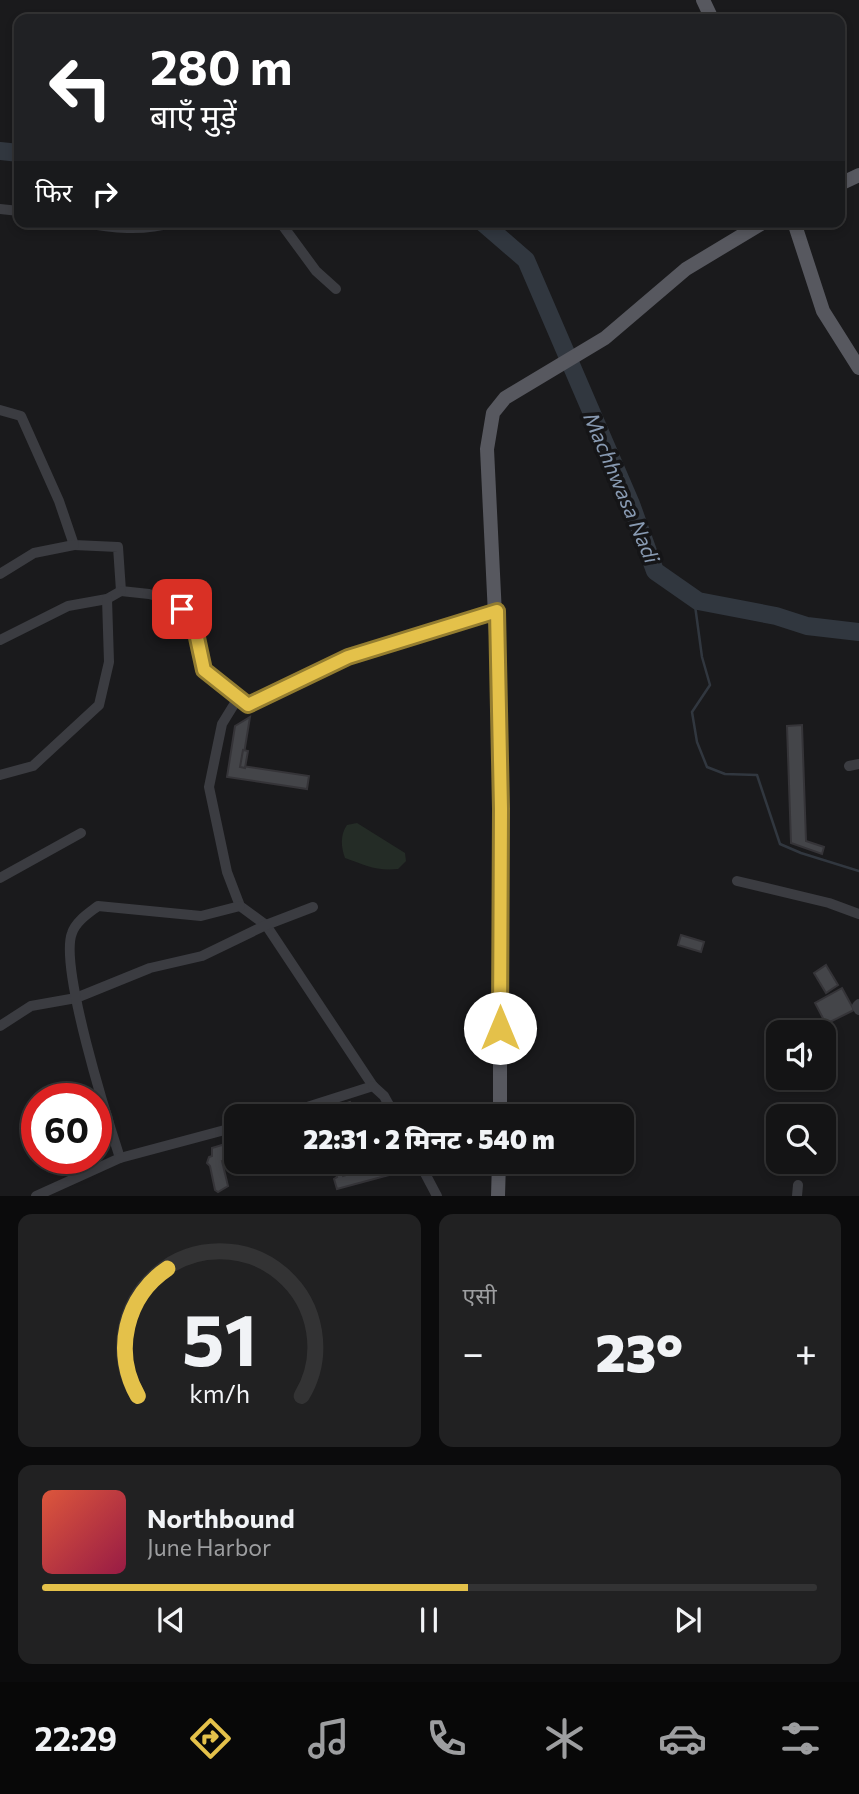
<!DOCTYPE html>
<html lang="hi">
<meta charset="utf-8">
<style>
:root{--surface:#141415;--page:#212122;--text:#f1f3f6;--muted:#9d9ea0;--line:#333334;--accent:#e4c14a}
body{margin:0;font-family:Commissioner,"Noto Sans Devanagari",sans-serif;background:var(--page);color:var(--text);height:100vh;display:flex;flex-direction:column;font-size:26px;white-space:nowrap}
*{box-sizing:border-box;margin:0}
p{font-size:23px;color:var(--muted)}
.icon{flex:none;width:38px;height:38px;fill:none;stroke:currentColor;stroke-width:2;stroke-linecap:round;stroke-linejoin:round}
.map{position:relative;height:1196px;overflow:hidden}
.panel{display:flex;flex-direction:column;gap:18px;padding:18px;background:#0b0b0c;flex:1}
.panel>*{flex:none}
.top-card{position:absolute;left:14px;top:14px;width:831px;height:214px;border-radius:14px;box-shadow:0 4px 10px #0003,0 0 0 2px var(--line);background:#202124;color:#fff;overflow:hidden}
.fabs{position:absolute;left:766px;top:1020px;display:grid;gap:14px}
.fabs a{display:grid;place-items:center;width:70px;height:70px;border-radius:14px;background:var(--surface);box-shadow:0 4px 10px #0003,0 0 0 2px var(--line);font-size:35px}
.speed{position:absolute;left:21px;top:1083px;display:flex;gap:14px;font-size:35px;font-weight:700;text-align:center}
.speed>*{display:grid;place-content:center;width:91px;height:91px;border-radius:50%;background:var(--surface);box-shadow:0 4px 10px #0003,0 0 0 2px var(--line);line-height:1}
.speed .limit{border:10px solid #d22;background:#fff;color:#111}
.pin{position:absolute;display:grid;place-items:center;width:60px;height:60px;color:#fff;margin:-30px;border-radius:14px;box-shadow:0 4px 10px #0006}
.me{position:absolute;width:77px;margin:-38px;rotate:0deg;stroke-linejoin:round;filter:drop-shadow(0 0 5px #0008)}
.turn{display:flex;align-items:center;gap:24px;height:147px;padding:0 21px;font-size:32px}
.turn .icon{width:91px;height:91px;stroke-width:2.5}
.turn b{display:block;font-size:49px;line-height:60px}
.then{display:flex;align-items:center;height:66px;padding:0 21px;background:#0003;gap:14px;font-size:26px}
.big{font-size:52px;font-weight:800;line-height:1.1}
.panel .widget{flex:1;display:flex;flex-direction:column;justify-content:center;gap:10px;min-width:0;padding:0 24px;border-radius:14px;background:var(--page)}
.panel .dial{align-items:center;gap:0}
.dial svg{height:182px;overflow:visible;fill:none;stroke:var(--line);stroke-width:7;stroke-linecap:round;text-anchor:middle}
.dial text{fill:var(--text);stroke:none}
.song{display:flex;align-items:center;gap:21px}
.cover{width:84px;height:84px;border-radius:10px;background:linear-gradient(135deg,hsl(10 70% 55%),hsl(340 70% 35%))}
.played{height:7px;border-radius:4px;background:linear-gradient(90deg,var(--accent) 55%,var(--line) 55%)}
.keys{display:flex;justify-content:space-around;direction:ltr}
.heat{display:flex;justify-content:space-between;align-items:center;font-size:38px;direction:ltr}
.panel .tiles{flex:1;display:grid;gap:18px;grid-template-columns:1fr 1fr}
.widget:last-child{grid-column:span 2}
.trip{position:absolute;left:224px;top:1104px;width:410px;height:70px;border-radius:14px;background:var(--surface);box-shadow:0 4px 10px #0003,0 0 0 2px var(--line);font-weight:800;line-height:70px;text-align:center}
.dock{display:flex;height:112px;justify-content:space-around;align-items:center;background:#080808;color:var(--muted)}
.dock .icon{width:49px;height:49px}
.dock .on{color:var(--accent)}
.dock b{font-size:32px;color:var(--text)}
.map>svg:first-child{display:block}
.green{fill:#242c26}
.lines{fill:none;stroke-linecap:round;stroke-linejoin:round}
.stream{stroke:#31373f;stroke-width:2.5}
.river{stroke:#31373f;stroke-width:18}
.building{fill:#444549;stroke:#353438;stroke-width:2}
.minor{stroke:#3b3c41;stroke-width:10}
.primary{stroke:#57585f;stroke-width:14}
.route-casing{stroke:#947d30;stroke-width:18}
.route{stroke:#e4c14a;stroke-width:12}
.labels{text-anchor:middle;stroke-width:7;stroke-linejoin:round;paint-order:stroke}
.water-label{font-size:21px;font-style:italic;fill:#889ab2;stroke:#151517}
</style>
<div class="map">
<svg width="859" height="1196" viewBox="0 0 859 1196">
<rect width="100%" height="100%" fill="#1a1a1c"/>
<path class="green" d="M357,823L405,853L406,861L398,869C375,871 365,865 345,858C341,847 340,835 347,825Z"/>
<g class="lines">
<polyline class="stream" points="694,598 702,657 710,685 692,712 697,742 707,767 725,774 757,775 780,844 801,853 859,871"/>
<g class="river">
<polyline points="0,151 19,153"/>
<polyline points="482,222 526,260 631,504 655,571 698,601 776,616 807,626 859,632"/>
</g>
</g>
<g class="building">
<polygon points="250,717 242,766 309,776 307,789 227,777 235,726"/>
<polygon points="802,725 806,841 824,847 822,854 791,843 787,726"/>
<polygon points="243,750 248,751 245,768 240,767"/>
<polygon points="681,935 704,942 701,952 678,945"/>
<polygon points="826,965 838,985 826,993 814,973"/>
<polygon points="842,988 854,1010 826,1024 815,1003"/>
<polygon points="350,1102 354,1110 345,1114 341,1105"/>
<polygon points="378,1103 386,1116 371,1116 367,1109"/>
<polygon points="232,1141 234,1145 236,1141 236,1158 222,1161 228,1186 218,1192 215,1190 210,1166 207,1163 209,1157 212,1156 212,1148 222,1145 224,1148 224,1144"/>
<polygon points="332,1162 339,1162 343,1176 389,1162 408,1162 410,1169 415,1168 337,1189 334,1179 337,1177"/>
</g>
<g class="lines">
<g class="minor">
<polyline points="0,209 19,211"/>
<path d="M79,222C112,228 142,232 174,222"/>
<polyline points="205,222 220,222"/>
<polyline points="280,222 316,271 336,289"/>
<polyline points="0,410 21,416 59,501 74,545 118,547 121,591 149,594 171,600 193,619 203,670 248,705 348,657 497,611"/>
<polyline points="0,574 34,553 74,545"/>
<polyline points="0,640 68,606 107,599 121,591"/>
<polyline points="238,698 222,724 209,787 227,872 240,906 266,925 373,1086 279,1116"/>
<polyline points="849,766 859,764"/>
<polyline points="0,775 33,766 99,705 109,662 107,599"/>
<polyline points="0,878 81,833"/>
<polyline points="737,881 829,903 859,914"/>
<polyline points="859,1004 857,1006 859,1010"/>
<polyline points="0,1026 31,1006 76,998 150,968 202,956 266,925 313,907"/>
<polyline points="373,1086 384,1096 395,1116"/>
<path d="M120,1158C107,1118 59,966 72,933C76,921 89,913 98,906L201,916L240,906"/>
<polyline points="419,1162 437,1196"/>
<polyline points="36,1196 120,1158 236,1127"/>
<polyline points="797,1196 798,1185"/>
</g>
<g class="primary">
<polyline points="703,0 712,19"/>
<polyline points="840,184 859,175"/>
<polyline points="794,222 823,311 859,368"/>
<polyline points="500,1116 500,719 487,449 493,413 505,398 605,338 686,269 764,222"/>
<polyline points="498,1196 499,1162"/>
</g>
</g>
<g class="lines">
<defs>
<polyline id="route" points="182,609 193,619 204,670 248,705 348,657 497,611 501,809 500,1028"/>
</defs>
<use href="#route" class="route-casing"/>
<use href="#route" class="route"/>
</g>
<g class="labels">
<g class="water-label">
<text transform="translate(621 488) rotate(67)" y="7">Machhwasa Nadi</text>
</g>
</g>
</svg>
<div class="fabs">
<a><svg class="icon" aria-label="sound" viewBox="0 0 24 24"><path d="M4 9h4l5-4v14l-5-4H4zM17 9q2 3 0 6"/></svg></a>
<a><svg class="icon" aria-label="search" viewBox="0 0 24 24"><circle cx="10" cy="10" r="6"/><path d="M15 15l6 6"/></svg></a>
</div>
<div class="speed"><div class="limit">60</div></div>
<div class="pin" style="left:182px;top:609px;background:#d93025"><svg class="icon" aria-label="arrive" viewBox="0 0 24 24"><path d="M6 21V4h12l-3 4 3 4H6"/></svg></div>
<svg class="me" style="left:500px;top:1028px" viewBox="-20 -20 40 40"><circle r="19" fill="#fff"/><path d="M0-13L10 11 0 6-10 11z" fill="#e4c14a"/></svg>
<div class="trip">22:31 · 2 मिनट · 540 m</div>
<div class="top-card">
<div class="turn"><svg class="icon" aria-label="left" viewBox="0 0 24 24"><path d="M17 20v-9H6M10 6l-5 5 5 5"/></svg><div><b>280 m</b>बाएँ मुड़ें</div></div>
<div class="then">फिर<svg class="icon" aria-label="right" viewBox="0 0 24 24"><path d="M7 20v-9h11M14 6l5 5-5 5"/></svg></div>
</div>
</div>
<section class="panel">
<div class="tiles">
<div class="widget dial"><svg viewBox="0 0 100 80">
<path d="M14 69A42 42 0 1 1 86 69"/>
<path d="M14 69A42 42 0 0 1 27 13" stroke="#e4c14a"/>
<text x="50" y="56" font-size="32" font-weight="700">51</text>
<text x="50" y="72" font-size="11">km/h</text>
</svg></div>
<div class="widget"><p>एसी</p>
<div class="heat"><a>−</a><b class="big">23°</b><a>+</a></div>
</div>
<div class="widget">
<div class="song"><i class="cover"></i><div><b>Northbound</b><p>June Harbor</p></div></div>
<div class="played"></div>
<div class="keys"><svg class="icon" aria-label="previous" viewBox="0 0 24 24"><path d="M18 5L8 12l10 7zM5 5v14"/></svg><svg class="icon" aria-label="pause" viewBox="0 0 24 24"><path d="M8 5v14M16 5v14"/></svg><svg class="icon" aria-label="next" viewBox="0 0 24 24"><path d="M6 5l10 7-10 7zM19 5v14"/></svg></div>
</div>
</div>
</section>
<nav class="dock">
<b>22:29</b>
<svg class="icon on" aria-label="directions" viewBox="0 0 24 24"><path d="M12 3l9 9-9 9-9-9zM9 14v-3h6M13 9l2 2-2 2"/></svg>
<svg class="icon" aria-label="music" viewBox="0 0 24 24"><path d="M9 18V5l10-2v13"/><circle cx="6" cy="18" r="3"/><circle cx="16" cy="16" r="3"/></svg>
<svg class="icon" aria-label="phone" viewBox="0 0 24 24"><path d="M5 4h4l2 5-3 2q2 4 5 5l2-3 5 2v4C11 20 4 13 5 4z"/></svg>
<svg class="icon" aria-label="climate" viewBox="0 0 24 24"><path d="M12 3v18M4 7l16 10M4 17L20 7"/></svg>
<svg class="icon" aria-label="car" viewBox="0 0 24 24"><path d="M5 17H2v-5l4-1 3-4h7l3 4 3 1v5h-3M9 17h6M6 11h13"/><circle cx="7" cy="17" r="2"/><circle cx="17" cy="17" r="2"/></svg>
<svg class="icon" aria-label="filters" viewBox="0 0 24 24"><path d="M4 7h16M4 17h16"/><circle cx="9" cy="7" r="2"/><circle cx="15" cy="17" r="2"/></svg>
</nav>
